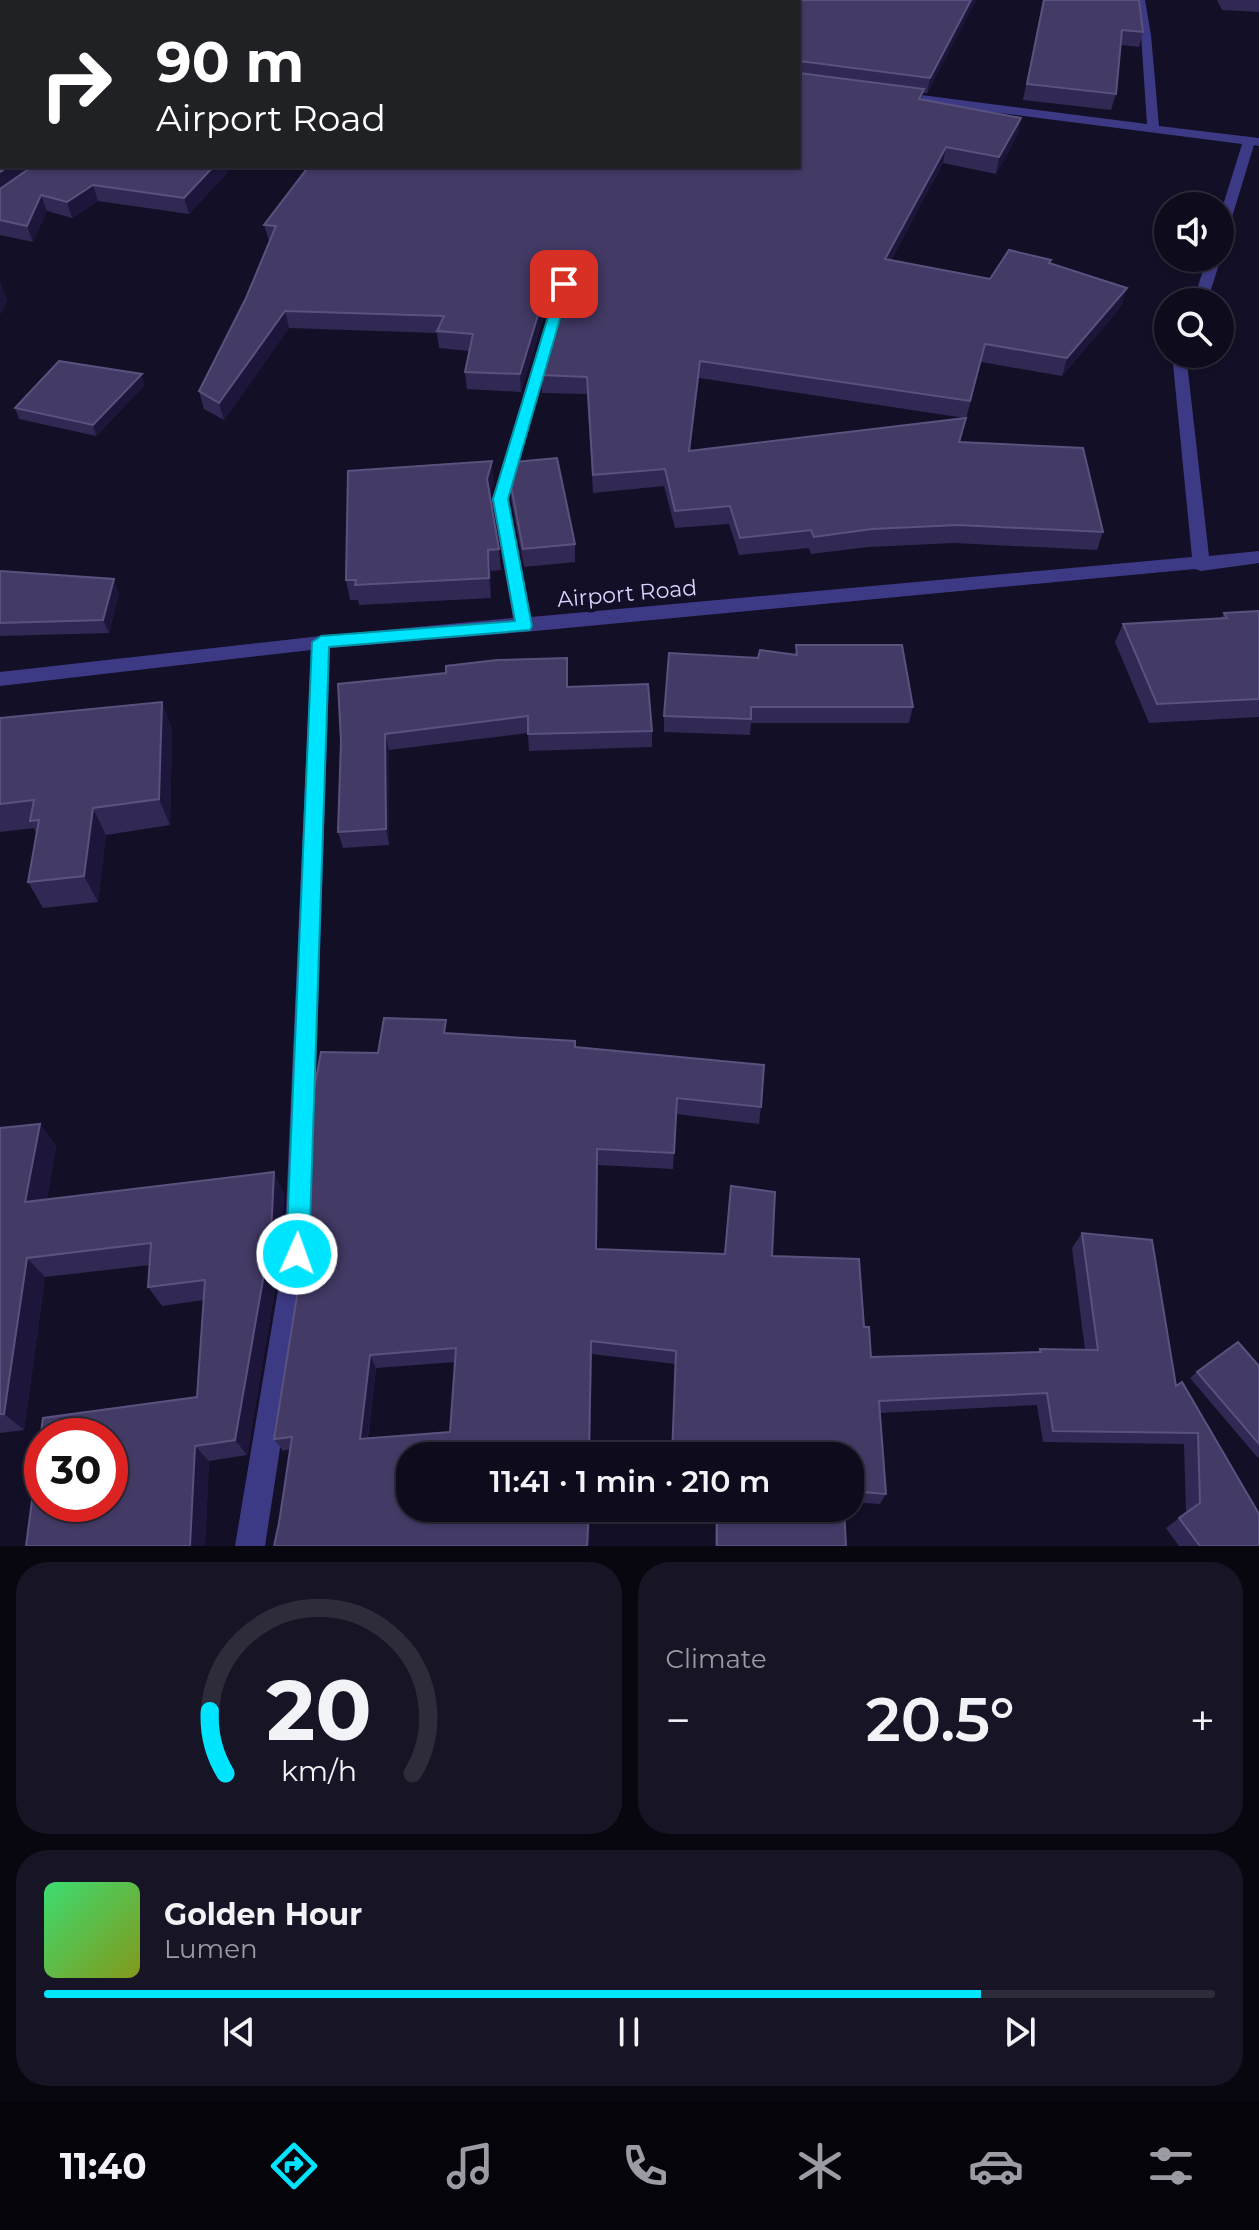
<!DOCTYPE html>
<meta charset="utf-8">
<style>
:root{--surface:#0e0b1c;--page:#171425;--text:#f1f3f6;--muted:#9b9ba3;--line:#2e2b3b;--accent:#00e5ff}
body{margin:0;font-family:Montserrat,sans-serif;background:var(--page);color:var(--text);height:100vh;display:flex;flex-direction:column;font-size:30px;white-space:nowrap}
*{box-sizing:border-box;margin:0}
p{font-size:26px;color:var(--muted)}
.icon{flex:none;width:44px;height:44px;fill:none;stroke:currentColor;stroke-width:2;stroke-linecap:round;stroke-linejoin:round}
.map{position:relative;height:1546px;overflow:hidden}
.drawer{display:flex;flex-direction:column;gap:16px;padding:16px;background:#08060f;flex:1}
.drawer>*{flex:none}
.hud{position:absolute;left:0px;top:0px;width:800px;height:168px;box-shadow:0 2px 6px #0004,0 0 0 2px var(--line);background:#202124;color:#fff;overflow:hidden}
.tools{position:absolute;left:1154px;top:192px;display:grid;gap:16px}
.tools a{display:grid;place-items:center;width:80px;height:80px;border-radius:50%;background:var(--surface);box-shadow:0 2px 6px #0004,0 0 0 2px var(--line);font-size:40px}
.speed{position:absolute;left:24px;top:1418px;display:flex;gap:16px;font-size:40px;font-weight:700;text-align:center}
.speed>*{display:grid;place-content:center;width:104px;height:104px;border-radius:50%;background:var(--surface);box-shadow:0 2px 6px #0004,0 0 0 2px var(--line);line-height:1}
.speed .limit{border:12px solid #d22;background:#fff;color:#111}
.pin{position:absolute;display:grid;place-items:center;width:68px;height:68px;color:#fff;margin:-34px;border-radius:16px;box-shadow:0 4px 12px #0006}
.me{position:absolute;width:88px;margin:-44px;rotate:2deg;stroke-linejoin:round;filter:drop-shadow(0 0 6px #0008)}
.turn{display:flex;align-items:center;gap:28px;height:168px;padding:0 24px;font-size:36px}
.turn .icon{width:104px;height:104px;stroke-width:2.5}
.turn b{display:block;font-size:56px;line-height:68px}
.big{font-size:60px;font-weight:600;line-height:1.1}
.drawer .widget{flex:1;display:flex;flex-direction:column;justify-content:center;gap:12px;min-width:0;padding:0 28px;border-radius:32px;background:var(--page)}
.drawer .dial{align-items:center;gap:0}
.dial svg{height:208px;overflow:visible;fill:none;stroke:var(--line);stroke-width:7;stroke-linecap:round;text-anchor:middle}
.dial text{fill:var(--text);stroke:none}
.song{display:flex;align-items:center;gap:24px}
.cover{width:96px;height:96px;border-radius:12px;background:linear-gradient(135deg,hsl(140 70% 55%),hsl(70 70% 35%))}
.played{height:8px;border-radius:4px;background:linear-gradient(90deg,var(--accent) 80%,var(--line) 80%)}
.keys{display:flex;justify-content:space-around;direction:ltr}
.heat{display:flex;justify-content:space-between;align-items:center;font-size:44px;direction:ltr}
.drawer .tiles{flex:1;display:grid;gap:16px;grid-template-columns:1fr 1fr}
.widget:last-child{grid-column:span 2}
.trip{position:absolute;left:396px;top:1442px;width:468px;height:80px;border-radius:32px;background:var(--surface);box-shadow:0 2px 6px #0004,0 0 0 2px var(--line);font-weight:600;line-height:80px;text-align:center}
.dock{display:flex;height:128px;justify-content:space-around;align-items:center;background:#06040b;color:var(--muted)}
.dock .icon{width:56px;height:56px}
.dock .selected{color:var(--accent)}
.dock b{font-size:36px;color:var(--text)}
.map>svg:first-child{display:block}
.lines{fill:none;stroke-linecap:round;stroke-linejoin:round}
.minor{fill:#3d3a85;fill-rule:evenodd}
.wall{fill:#312854;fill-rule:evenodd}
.shaded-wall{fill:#1d163a}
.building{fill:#433a66;stroke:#5a527e;stroke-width:2;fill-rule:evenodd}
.route{fill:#00e5ff;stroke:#0095a6;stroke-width:2}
.labels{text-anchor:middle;stroke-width:8;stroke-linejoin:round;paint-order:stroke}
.street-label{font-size:22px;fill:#d9d4ff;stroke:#130f26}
</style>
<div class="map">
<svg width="1259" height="1546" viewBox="0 0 1259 1546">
<rect width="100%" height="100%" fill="#130f26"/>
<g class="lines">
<g class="minor">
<polygon points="1135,0 1145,0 1151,35 1159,126 1259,138 1259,146 1254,145 1225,240 1220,241 1220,215 1242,144 898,100 892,96 898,92 1147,124 1141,35"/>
<polygon points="1220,257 1221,258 1207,302 1193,302 1207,258"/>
<polygon points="564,280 571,284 508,499 531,617 1192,557 1172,354 1186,354 1209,556 1259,551 1259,563 1201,571 1195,569 524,632 330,648 310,1254 265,1546 235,1546 284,1254 311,650 0,686 0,672 321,636 513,618 492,499 557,284"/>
</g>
</g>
<g class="wall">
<polygon points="0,0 386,0 384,2 2,2 2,166 233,166 189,214 98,201 72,218 47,211 33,242 0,235"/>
<path d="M393,0H976L927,93H923L922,99L1018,134L996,174L943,163L891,260L990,279L1051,260L1050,263L1122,305L1062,376L981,362L960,442L1103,532L1097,550L954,543L868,547L811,554L809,548L739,555L729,524L675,528L664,486L593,493L587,394L542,393L541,375L569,281L565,277L554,283L521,392L467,389L465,372L469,351L439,348L437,333L289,328L224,420L204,409L199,391L246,298L269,241L264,225L798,166V2H396ZM699,378L965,418L690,451Z"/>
<polygon points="1043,0 1143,32 1139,47 1121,45 1116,94 1111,110 1023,100"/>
<polygon points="1217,0 1259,0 1259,12 1222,10"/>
<polygon points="145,385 96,436 19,419 15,408"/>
<polygon points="510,481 575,544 575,562 524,567 511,499"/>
<polygon points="494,482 490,496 499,549 501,570 491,571 491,598 359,605 358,600 350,600 346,580"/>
<polygon points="0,571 119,593 109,633 0,636"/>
<polygon points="1259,611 1259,717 1149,723 1115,642 1123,624 1221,619 1224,613"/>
<polygon points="796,645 913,707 909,723 751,723 750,735 664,732 664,716 758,658 795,655"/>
<polygon points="568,687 652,731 652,747 529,751 528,733 389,750 389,845 343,848 338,832 341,741"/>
<polygon points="162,702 172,730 170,825 106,835 98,902 43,908 28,882 36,833 34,828 0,832 0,718"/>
<path d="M448,1033L576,1047L761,1107L759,1124L676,1114L673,1169L598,1165L597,1249L724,1254L731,1186L772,1256L864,1327L871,1357L1037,1352L1040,1349L1085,1350L1072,1248L1082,1233L1176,1386L1259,1546H1179L1166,1528L1186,1513L1184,1444L1043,1442L1037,1405L880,1413L886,1494L880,1504L850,1502V1456L675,1364L592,1354L590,1456H410V1508H590L589,1546H274L279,1523L290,1449L283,1451L274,1439L378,1053ZM455,1362L450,1432L368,1438L376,1368Z"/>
<polygon points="40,1124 56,1146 47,1199 284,1193 281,1254 247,1455 209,1461 205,1546 26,1546 197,1397 204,1300 162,1306 148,1287 150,1265 45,1277 24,1430 0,1433 0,1128"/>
<polygon points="1259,1366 1259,1457 1258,1458 1190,1378 1197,1372"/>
<polygon points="715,1508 844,1508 846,1546 715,1546"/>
</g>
<g class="shaded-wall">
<polygon points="370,0 386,0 384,2 368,2"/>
<polygon points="971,0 976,0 927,93 930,78"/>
<polygon points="1021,118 1018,134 996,174 999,157"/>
<polygon points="946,147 943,163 882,276 885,259"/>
<polygon points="9,166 38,166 0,192 0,172"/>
<polygon points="214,166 233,166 189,214 184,198"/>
<polygon points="93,185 98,201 72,218 67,202"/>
<polygon points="41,195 47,211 33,242 27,226"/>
<polygon points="565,261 565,277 554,283 521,392 520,374 553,266"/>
<polygon points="0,281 8,301 0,315"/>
<polygon points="1127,288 1122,305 1062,376 1067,358"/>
<polygon points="285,311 289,328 224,420 219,403"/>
<polygon points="700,361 699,378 688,468 689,451"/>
<polygon points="142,374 145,385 96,436 93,425"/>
<polygon points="492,461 494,482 489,500 487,479"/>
<polygon points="488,550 491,571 491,598 489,578"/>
<polygon points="114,579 119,593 109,633 103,620"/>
<polygon points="162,702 172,730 170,825 159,799"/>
<polygon points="385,734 389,750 389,845 386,829"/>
<polygon points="93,808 106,835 98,902 84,876"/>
<polygon points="40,1124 56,1146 43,1222 25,1202"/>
<polygon points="274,1172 284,1193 281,1254 247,1455 235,1440"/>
<polygon points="27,1258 45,1277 24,1430 4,1414"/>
<polygon points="591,1341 590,1456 589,1456"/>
<polygon points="370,1355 376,1368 366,1450 360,1439"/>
<polygon points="195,1446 209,1461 205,1546 190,1546"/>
<polygon points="589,1508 590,1508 590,1528 589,1546 587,1546"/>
</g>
<g class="building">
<polygon points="0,0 370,0 368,2 2,2 2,166 9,166 0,172"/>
<polygon points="442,0 971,0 930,78 800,61 798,66 798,2 453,2"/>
<polygon points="1044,0 1139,0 1143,32 1122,30 1116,94 1027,84"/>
<polygon points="798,72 799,73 924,89 919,99 1021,118 999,157 946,147 885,259 990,279 1009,250 1051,260 1049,263 1127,288 1067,358 985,344 970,401 700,361 689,451 966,418 959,442 1083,448 1103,532 958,525 872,529 814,537 811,530 740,538 730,506 675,511 665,469 593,475 587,377 541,375 573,268 565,261 553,266 520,374 465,372 473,334 437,331 444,316 285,311 219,403 199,391 246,298 276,226 264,225 309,166 798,166"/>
<polygon points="33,166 214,166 184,198 93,185 67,202 41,195 27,226 0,220 0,189"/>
<polygon points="59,361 142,374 93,425 15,408"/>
<polygon points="557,458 575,544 523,549 510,481 515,462"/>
<polygon points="492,461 487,479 499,549 488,550 489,578 355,585 356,580 346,580 348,471"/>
<polygon points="0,571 114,579 103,620 0,623"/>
<polygon points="1259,611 1259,699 1157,704 1123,624 1227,618 1224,613"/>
<polygon points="796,645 902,645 913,707 751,707 751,719 664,716 669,653 758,658 760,650 797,655"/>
<polygon points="567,658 567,687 648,684 652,731 528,734 528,716 385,734 386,829 338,832 341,741 338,684 446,673 446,666 497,660"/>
<polygon points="162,702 159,799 93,808 84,876 28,882 39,820 30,821 34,800 0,804 0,718"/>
<path d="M384,1018L446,1020L444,1033L575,1041V1047L764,1065L761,1107L677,1098L674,1153L597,1149L596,1249L725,1254L731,1186L775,1192L772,1256L859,1259L864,1327H869L871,1357L1041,1352L1040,1349L1098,1350L1082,1233L1152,1240L1176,1386L1182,1382L1259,1514V1546H1200L1179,1518L1200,1503L1198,1433L1053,1431L1047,1393L879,1401L886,1494L850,1491V1456H672L676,1351L591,1341L589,1456H410V1508H589L587,1546H274L279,1523L292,1437L274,1439L306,1240L311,1106L321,1052L378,1053ZM456,1348L450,1432L360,1439L370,1355Z"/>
<path d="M40,1124L25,1202L274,1172L271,1234L235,1440L195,1446L190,1546H26L43,1418L197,1397L205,1280L148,1287L151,1243L27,1258L4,1414H0V1128ZM42,1436H110V1504H42Z"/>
<polygon points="1238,1342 1259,1366 1259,1444 1197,1372"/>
<polygon points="717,1508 844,1508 846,1546 717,1546"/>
</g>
<polygon class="route" points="564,280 570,284 508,499 532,626 530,630 329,647 309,1254 306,1262 297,1266 289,1262 286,1254 312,642 321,636 515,621 493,499 558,284"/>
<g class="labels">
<g class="street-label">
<text transform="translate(627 593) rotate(-5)" y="8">Airport Road</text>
</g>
</g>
</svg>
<div class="tools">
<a><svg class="icon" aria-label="sound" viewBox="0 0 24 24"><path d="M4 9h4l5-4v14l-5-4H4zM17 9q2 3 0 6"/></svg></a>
<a><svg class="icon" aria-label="search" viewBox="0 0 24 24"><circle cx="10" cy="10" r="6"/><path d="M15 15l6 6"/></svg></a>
</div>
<div class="speed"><div class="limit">30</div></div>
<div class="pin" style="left:564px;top:284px;background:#d93025"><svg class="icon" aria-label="arrive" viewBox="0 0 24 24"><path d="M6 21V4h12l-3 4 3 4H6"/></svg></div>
<svg class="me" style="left:297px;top:1254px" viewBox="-20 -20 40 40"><circle r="17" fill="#00e5ff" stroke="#fff" stroke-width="3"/><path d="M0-11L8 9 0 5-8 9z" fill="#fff"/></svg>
<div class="trip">11:41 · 1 min · 210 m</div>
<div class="hud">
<div class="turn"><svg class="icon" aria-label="right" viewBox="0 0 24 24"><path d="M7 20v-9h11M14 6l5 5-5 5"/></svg><div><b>90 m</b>Airport Road</div></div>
</div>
</div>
<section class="drawer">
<div class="tiles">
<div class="widget dial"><svg viewBox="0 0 100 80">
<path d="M14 69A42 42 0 1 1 86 69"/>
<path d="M14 69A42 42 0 0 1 8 45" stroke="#00e5ff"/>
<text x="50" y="56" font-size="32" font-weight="700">20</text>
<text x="50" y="72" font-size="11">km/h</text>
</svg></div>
<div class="widget"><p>Climate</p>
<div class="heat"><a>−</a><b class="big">20.5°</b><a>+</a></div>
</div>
<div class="widget">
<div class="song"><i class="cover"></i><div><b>Golden Hour</b><p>Lumen</p></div></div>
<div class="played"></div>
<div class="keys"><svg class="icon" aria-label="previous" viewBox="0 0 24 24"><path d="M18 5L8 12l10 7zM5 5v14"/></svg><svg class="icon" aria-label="pause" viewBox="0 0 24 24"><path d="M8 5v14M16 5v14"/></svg><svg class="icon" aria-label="next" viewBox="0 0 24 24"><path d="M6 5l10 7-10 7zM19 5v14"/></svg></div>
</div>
</div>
</section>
<nav class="dock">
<b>11:40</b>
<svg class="icon selected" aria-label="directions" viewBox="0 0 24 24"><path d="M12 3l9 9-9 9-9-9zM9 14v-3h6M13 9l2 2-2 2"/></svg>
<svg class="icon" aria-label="music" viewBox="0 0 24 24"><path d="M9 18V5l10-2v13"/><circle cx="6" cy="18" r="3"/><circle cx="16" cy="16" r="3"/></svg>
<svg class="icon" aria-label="phone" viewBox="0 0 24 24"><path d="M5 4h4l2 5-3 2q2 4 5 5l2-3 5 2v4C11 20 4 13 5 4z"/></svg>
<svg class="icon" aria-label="climate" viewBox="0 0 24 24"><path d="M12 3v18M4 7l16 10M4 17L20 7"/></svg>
<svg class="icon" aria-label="car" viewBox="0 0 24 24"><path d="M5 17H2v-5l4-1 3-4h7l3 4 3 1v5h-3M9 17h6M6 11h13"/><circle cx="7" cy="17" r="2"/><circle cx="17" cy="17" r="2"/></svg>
<svg class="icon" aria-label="filters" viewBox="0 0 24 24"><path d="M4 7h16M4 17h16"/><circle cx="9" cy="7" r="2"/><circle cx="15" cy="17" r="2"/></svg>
</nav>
